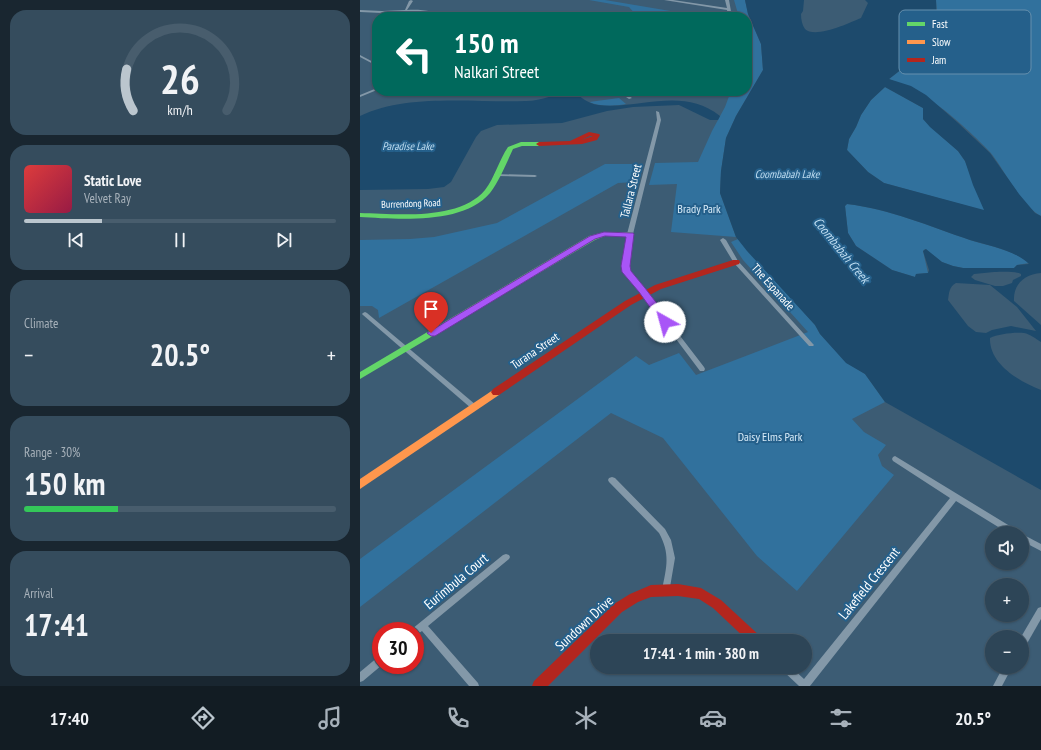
<!DOCTYPE html>
<meta charset="utf-8">
<style>
:root{--surface:#2d4557;--page:#354c5d;--text:#f1f3f6;--muted:#a7b1ba;--line:#485d6d;--accent:#bbc6ce}
body{margin:0;font-family:"PT Sans Narrow",sans-serif;background:var(--page);color:var(--text);height:100vh;display:flex;flex-direction:column;font-size:15px;white-space:nowrap}
*{box-sizing:border-box;margin:0}
p{font-size:13px;color:var(--muted)}
.icon{flex:none;width:22px;height:22px;fill:none;stroke:currentColor;stroke-width:2;stroke-linecap:round;stroke-linejoin:round}
.map{position:relative;flex:1;overflow:hidden}
.panel{display:flex;flex-direction:column;gap:10px;padding:10px;background:#192630;width:360px}
.panel>*{flex:none}
.guide{position:absolute;left:12px;top:12px;width:380px;height:84px;border-radius:16px;box-shadow:0 1px 3px #0004,0 0 0 1px var(--line);background:#00695c;color:#fff;overflow:hidden}
.buttons{position:absolute;left:625px;top:526px;display:grid;gap:8px}
.buttons a{display:grid;place-items:center;width:44px;height:44px;border-radius:50%;background:var(--surface);box-shadow:0 1px 3px #0004,0 0 0 1px var(--line);font-size:20px}
.speed{position:absolute;left:12px;top:622px;display:flex;gap:8px;font-size:20px;font-weight:700;text-align:center}
.speed>*{display:grid;place-content:center;width:52px;height:52px;border-radius:50%;background:var(--surface);box-shadow:0 1px 3px #0004,0 0 0 1px var(--line);line-height:1}
.speed .limit{border:6px solid #d22;background:#fff;color:#111}
.pin{position:absolute;display:grid;place-items:center;width:34px;height:34px;color:#fff;margin:-41px -17px;border-radius:50% 50% 50% 0;rotate:-45deg;box-shadow:0 0 4px #0007}
.pin .icon{rotate:45deg}
.me{position:absolute;width:44px;margin:-22px;rotate:322deg;stroke-linejoin:round;filter:drop-shadow(0 0 3px #0008)}
.turn{display:flex;align-items:center;gap:14px;height:84px;padding:0 16px;font-size:18px}
.turn .icon{width:52px;height:52px;stroke-width:2.5}
.turn b{display:block;font-size:28px;line-height:34px}
.big{font-size:30px;font-weight:600;line-height:1.1}
.panel .widget{flex:1;display:flex;flex-direction:column;justify-content:center;gap:6px;min-width:0;padding:0 14px;border-radius:16px;background:var(--page)}
.panel .dial{align-items:center;gap:0}
.dial svg{height:104px;overflow:visible;fill:none;stroke:var(--line);stroke-width:7;stroke-linecap:round;text-anchor:middle}
.dial text{fill:var(--text);stroke:none}
.song{display:flex;align-items:center;gap:12px}
.cover{width:48px;height:48px;border-radius:6px;background:linear-gradient(135deg,hsl(0 70% 55%),hsl(340 70% 35%))}
.played{height:4px;border-radius:2px;background:linear-gradient(90deg,var(--accent) 25%,var(--line) 25%)}
.keys{display:flex;justify-content:space-around;direction:ltr}
.heat{display:flex;justify-content:space-between;align-items:center;font-size:22px;direction:ltr}
.charge{height:6px;border-radius:3px;background:linear-gradient(90deg,#34c759 30%,var(--line) 0)}
.trip{position:absolute;left:230px;top:634px;width:222px;height:40px;border-radius:20px;background:var(--surface);box-shadow:0 1px 3px #0004,0 0 0 1px var(--line);font-weight:600;line-height:40px;text-align:center}
.dock{display:flex;height:64px;justify-content:space-around;align-items:center;background:#121c23;color:var(--muted)}
.dock .icon{width:28px;height:28px}
.dock .selected{color:var(--accent)}
.dock b{font-size:18px;color:var(--text)}
main{display:flex;flex:1;min-height:0}
.map>svg:first-child{display:block}
.green{fill:#31719d}
.water{fill:#1d4a6c;fill-rule:evenodd}
.lines{fill:none;stroke-linecap:round;stroke-linejoin:round}
.street{fill:#8398a8;fill-rule:evenodd}
.fast{fill:#63d668;fill-rule:evenodd}
.slow{fill:#ff974d;fill-rule:evenodd}
.jam{fill:#b3261e;fill-rule:evenodd}
.route{fill:#a855f7;stroke:#6d37a1}
.labels{text-anchor:middle;stroke-width:4;stroke-linejoin:round;paint-order:stroke}
.far-street-label{font-size:10px;fill:#fff;stroke:#25608b}
.far-water-label{font-size:11px;font-style:italic;fill:#bfddf1;stroke:#25608b}
.street-label{font-size:12px;fill:#fff;stroke:#25608b}
.park-label{font-size:12px;fill:#d7ebf8;stroke:#25608b}
.water-label{font-size:13px;font-style:italic;fill:#bfddf1;stroke:#25608b}
.near-street-label{font-size:14px;fill:#fff;stroke:#25608b}
.key{fill:#25608b;stroke:#6690ae;stroke-width:1}
.key-label{font-size:11px;fill:#fff}
</style>
<main>
<section class="panel">
<div class="widget dial"><svg viewBox="0 0 100 80">
<path d="M14 69A42 42 0 1 1 86 69"/>
<path d="M14 69A42 42 0 0 1 9 37" stroke="#bbc6ce"/>
<text x="50" y="56" font-size="32" font-weight="700">26</text>
<text x="50" y="72" font-size="11">km/h</text>
</svg></div>
<div class="widget">
<div class="song"><i class="cover"></i><div><b>Static Love</b><p>Velvet Ray</p></div></div>
<div class="played"></div>
<div class="keys"><svg class="icon" aria-label="previous" viewBox="0 0 24 24"><path d="M18 5L8 12l10 7zM5 5v14"/></svg><svg class="icon" aria-label="pause" viewBox="0 0 24 24"><path d="M8 5v14M16 5v14"/></svg><svg class="icon" aria-label="next" viewBox="0 0 24 24"><path d="M6 5l10 7-10 7zM19 5v14"/></svg></div>
</div>
<div class="widget"><p>Climate</p>
<div class="heat"><a>−</a><b class="big">20.5°</b><a>+</a></div>
</div>
<div class="widget"><p>Range · 30%</p><b class="big">150 km</b><div class="charge"></div></div>
<div class="widget"><p>Arrival</p><b class="big">17:41</b></div>
</section>
<div class="map">
<svg width="681" height="686" viewBox="0 0 681 686">
<rect width="100%" height="100%" fill="#3c5c74"/>
<g class="green">
<polygon points="229,0 245,0 346,17 278,17 269,7"/>
<polygon points="374,0 385,0 388,14 401,44 403,70 376,116 366,138 361,171 360,193 376,237 311,232 317,184 289,185 295,163 338,162 352,131 365,107 371,91 387,91 387,17 379,17"/>
<path d="M576,0H681V216C660,205 645,170 630,152C618,139 594,117 580,107C564,96 546,88 529,79L570,47L578,25Z"/>
<polygon points="525,87 563,108 563,119 581,136 598,151 605,161 625,211 524,183 508,172 487,150 489,139 496,127 501,115 511,100"/>
<path d="M259,98L266,104C253,106 241,107 229,102Z"/>
<polygon points="245,164 276,164 275,182 258,183 19,318 18,310 12,306 0,306 0,240 50,239 74,237 137,223"/>
<path d="M487,204C530,209 569,226 610,240C629,246 654,250 669,263L657,265L654,268H603L593,266L582,262L565,249L563,251L568,273L556,274L555,277L532,270L496,246L488,233L485,206Z"/>
<polygon points="378,239 455,325 460,334 486,362 505,374 525,402 492,419 504,432 526,445 518,455 522,466 534,475 437,591 397,556 303,438 251,413 0,607 0,559 276,356 289,365 319,353 336,375 448,332 383,260 371,242"/>
</g>
<g class="water">
<path d="M385,0H444L443,11L441,14C441,19 442,25 445,29C455,39 489,23 501,18L508,3L505,0H576L577,37L570,47L529,79L551,86L566,95L597,122L630,153L659,194L675,213L681,216V273C665,274 653,284 654,301L681,325V342C676,339 670,334 664,333C655,332 638,334 630,338C629,364 660,382 681,390V490L525,402L505,374L486,363L460,334L455,325L387,251L376,237L360,193L361,171L366,138L376,116L403,70L401,44L388,14ZM525,87L563,108V119L570,127L598,151L605,161L613,185L624,210L524,183L508,172L487,150L489,139L496,127L501,115L511,100ZM487,204C530,209 569,226 610,240C627,245 657,251 669,264L657,265L654,268H603L593,266L582,262L566,249L563,251L569,270L568,273L556,274L555,277L532,270L496,246L488,233L485,206ZM634,272C641,272 655,271 661,274V276L653,280L652,283L643,286H635L615,280L611,277L614,274ZM596,283L630,285L657,307L676,331L651,326L632,330L626,333L616,332L608,326L588,300C589,293 589,287 596,283Z"/>
<path d="M211,92C221,96 228,104 238,105C280,110 322,86 360,116L358,120H350L319,105L273,107L247,111L202,123L137,125L121,131L116,137L91,182L84,187L68,189L0,190V116C48,93 114,103 166,101C182,101 196,93 211,92Z"/>
</g>
<g class="lines">
<g class="street">
<path d="M51,0L53,1L47,10C61,9 75,11 87,17H82L63,12L53,11L22,13L0,12V10L22,11L45,10L49,1Z"/>
<polygon points="304,0 313,0 367,8 365,0 369,0 372,17 368,17 367,10"/>
<polygon points="0,55 17,64 17,66 0,57"/>
<polygon points="17,88 17,90 0,97 0,95"/>
<polygon points="257,91 262,91 272,98 269,99"/>
<polygon points="296,111 299,112 301,120 273,234 268,266 270,272 284,289 344,367 345,369 344,371 340,371 280,291 265,273 262,266 267,234 297,120"/>
<polygon points="134,174 175,175 177,176 175,177 136,176 134,176"/>
<polygon points="363,238 366,240 378,261 453,344 454,345 453,346 449,346 374,263 360,240"/>
<polygon points="5,312 7,313 116,405 117,407 116,409 112,409 3,315 2,314 3,313"/>
<polygon points="535,456 658,531 659,533 648,533 596,501 450,686 439,686 422,670 421,667 431,667 444,679 590,498 533,461 532,459 533,457"/>
<path d="M252,477L255,478L305,529L311,540L315,558L309,593L306,594L303,593L302,590C306,568 311,555 299,533L249,482L248,480L249,478Z"/>
<polygon points="662,534 681,544 681,551 662,541"/>
<polygon points="146,554 149,555 150,557 149,559 68,626 118,683 119,686 109,686 62,631 55,636 55,631 51,631 52,629 143,555"/>
<polygon points="681,607 681,619 665,647 662,648 661,637 678,608"/>
<polygon points="21,656 22,665 3,681 0,682 0,672 18,657"/>
<polygon points="643,667 652,667 642,686 633,686"/>
</g>
<g class="fast">
<path d="M161,142H179L182,144L179,146H162L153,149C146,164 140,180 130,193C103,225 38,219 0,217V213C37,214 99,221 125,190C135,177 139,160 148,147Z"/>
<polygon points="244,232 270,232 274,234 270,236 245,236 235,240 0,379 0,372 229,236"/>
</g>
<polygon class="slow" points="136,388 139,389 141,392 139,395 0,489 0,479"/>
<g class="jam">
<path d="M229,132L239,134L240,135L237,140L222,144L179,146L176,144L179,142L210,141ZM230,136H233L221,140Z"/>
<polygon points="373,260 379,260 380,262 379,264 301,289 271,305 139,395 133,395 131,392 133,389 265,301 295,285"/>
<polygon points="318,584 341,588 361,600 401,637 403,641 388,641 353,608 339,599 318,596 291,597 278,602 262,612 188,686 172,686 174,681 254,604 270,594 291,585"/>
</g>
</g>
<polygon class="route" points="244,232 273,233 274,234 270,266 271,271 285,288 309,319 310,322 309,324 302,324 279,292 262,272 261,266 266,237 245,236 235,239 75,336 71,336 67,333 230,236"/>
<g class="labels">
<g class="far-street-label">
<text transform="translate(51 203) rotate(-2)" y="4">Burrendong Road</text>
</g>
<g class="far-water-label">
<text x="48" y="150">Paradise Lake</text>
<text x="427" y="178">Coombabah Lake</text>
</g>
<g class="street-label">
<text transform="translate(271 191) rotate(-76)" y="4">Tallara Street</text>
<text transform="translate(413 287) rotate(48)" y="4">The Espanade</text>
<text transform="translate(175 351) rotate(-34)" y="4">Turana Street</text>
</g>
<g class="park-label">
<text x="339" y="213">Brady Park</text>
<text x="410" y="441">Daisy Elms Park</text>
</g>
<g class="water-label">
<text transform="translate(482 250) rotate(51)" y="5">Coombabah Creek</text>
</g>
<g class="near-street-label">
<text transform="translate(96 581) rotate(-40)" y="5">Eurimbula Court</text>
<text transform="translate(509 583) rotate(-51)" y="5">Lakefield Crescent</text>
<text transform="translate(224 623) rotate(-43)" y="5">Sundown Drive</text>
</g>
</g>
<rect x="539" y="10" width="132" height="64" rx="6" class="key"/>
<rect x="547" y="22" width="18" height="4" fill="#63d668"/>
<rect x="547" y="40" width="18" height="4" fill="#ff974d"/>
<rect x="547" y="58" width="18" height="4" fill="#b3261e"/>
<g class="key-label">
<text x="572" y="28">Fast</text>
<text x="572" y="46">Slow</text>
<text x="572" y="64">Jam</text>
</g>
</svg>
<div class="buttons">
<a><svg class="icon" aria-label="sound" viewBox="0 0 24 24"><path d="M4 9h4l5-4v14l-5-4H4zM17 9q2 3 0 6"/></svg></a>
<a>+</a>
<a>−</a>
</div>
<div class="speed"><div class="limit">30</div></div>
<div class="pin" style="left:71px;top:333px;background:#d93025"><svg class="icon" aria-label="arrive" viewBox="0 0 24 24"><path d="M6 21V4h12l-3 4 3 4H6"/></svg></div>
<svg class="me" style="left:305px;top:322px" viewBox="-20 -20 40 40"><circle r="19" fill="#fff"/><path d="M0-13L10 11 0 6-10 11z" fill="#a855f7"/></svg>
<div class="trip">17:41 · 1 min · 380 m</div>
<div class="guide">
<div class="turn"><svg class="icon" aria-label="left" viewBox="0 0 24 24"><path d="M17 20v-9H6M10 6l-5 5 5 5"/></svg><div><b>150 m</b>Nalkari Street</div></div>
</div>
</div>
</main>
<nav class="dock">
<b>17:40</b>
<svg class="icon selected" aria-label="directions" viewBox="0 0 24 24"><path d="M12 3l9 9-9 9-9-9zM9 14v-3h6M13 9l2 2-2 2"/></svg>
<svg class="icon" aria-label="music" viewBox="0 0 24 24"><path d="M9 18V5l10-2v13"/><circle cx="6" cy="18" r="3"/><circle cx="16" cy="16" r="3"/></svg>
<svg class="icon" aria-label="phone" viewBox="0 0 24 24"><path d="M5 4h4l2 5-3 2q2 4 5 5l2-3 5 2v4C11 20 4 13 5 4z"/></svg>
<svg class="icon" aria-label="climate" viewBox="0 0 24 24"><path d="M12 3v18M4 7l16 10M4 17L20 7"/></svg>
<svg class="icon" aria-label="car" viewBox="0 0 24 24"><path d="M5 17H2v-5l4-1 3-4h7l3 4 3 1v5h-3M9 17h6M6 11h13"/><circle cx="7" cy="17" r="2"/><circle cx="17" cy="17" r="2"/></svg>
<svg class="icon" aria-label="filters" viewBox="0 0 24 24"><path d="M4 7h16M4 17h16"/><circle cx="9" cy="7" r="2"/><circle cx="15" cy="17" r="2"/></svg>
<b>20.5°</b>
</nav>
